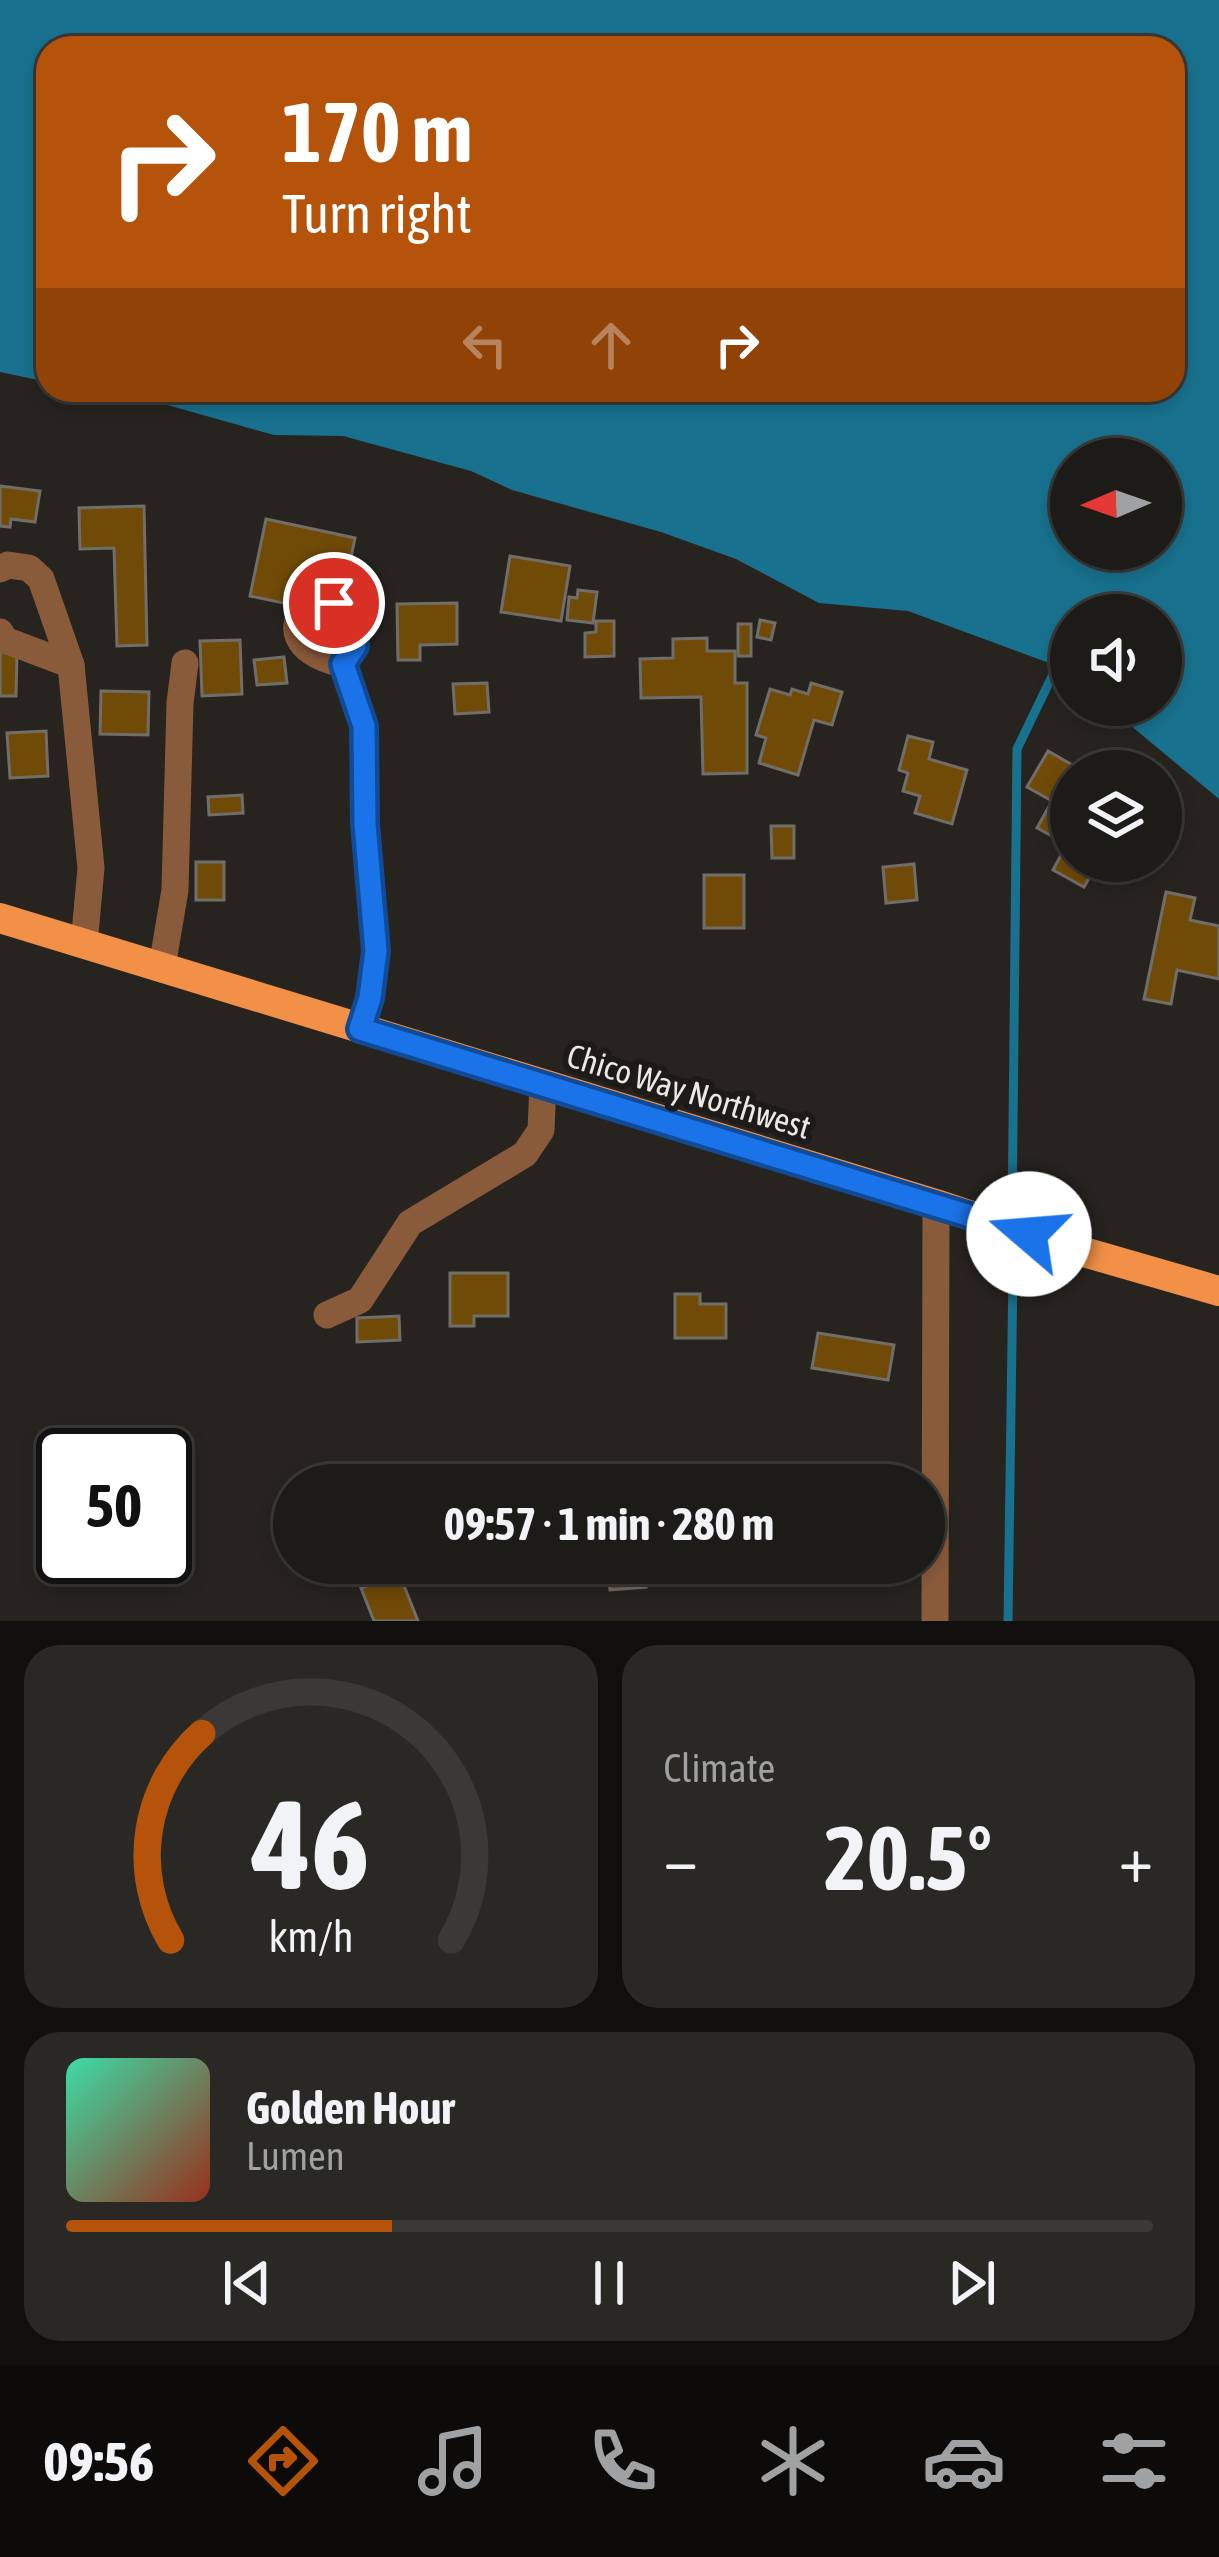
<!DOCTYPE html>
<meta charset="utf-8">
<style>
:root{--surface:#1d1b18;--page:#2a2825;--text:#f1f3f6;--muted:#a0a1a2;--line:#3b3937;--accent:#b45309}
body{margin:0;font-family:"Asap Condensed",sans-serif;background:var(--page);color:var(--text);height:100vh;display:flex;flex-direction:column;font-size:45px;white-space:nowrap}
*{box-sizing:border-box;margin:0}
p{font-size:39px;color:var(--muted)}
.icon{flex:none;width:66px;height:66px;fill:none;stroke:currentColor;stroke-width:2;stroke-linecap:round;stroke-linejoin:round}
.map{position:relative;height:1621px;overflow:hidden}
.details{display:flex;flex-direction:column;gap:24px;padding:24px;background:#100f0d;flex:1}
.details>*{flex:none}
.banner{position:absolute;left:36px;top:36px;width:1149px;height:366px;border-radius:36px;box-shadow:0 6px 18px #0003,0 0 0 3px var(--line);background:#b45309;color:#fff;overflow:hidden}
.needle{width:78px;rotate:268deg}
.buttons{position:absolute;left:1050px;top:438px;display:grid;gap:24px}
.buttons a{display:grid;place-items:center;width:132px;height:132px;border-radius:50%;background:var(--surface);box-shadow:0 6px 18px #0003,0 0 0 3px var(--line);font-size:60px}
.speed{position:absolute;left:36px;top:1428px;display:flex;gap:24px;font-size:60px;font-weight:700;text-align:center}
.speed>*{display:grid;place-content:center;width:156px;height:156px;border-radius:50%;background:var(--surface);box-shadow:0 6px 18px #0003,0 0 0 3px var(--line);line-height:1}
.speed .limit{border:6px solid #111;border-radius:18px;background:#fff;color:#111}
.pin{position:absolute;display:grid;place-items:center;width:102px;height:102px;color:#fff;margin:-51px;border:6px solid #fff;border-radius:50%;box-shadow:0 3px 12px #0007}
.me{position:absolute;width:132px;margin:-66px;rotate:288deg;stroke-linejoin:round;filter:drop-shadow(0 0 9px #0008)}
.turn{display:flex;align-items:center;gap:42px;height:252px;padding:0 48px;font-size:54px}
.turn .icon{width:156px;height:156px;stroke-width:2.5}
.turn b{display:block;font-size:84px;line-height:102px}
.lanes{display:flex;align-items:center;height:114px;padding:0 48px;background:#0003;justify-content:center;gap:60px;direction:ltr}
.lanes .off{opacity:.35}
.big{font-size:90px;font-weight:700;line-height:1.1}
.details .widget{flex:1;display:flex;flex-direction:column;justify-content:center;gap:18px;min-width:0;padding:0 42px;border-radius:36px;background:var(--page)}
.details .dial{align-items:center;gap:0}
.dial svg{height:312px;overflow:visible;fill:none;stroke:var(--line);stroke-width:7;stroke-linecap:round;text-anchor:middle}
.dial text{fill:var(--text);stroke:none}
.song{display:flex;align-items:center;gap:36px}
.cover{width:144px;height:144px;border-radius:18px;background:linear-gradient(135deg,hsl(160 70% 55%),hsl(10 70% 35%))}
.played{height:12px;border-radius:6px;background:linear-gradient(90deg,var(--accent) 30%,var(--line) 30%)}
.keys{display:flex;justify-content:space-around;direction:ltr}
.heat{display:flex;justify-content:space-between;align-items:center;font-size:66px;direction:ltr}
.details .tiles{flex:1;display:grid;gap:24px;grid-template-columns:1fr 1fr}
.widget:last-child{grid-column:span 2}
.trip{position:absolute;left:273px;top:1464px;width:672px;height:120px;border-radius:60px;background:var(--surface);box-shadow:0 6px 18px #0003,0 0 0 3px var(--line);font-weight:700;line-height:120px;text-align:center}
.menu{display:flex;height:192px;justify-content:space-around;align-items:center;background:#0c0b0a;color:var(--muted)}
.menu .icon{width:84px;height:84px}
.menu .current{color:var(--accent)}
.menu b{font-size:54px;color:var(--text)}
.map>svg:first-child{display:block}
.water{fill:#18728f;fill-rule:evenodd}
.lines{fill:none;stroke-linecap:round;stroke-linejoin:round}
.stream{stroke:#18728f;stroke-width:9}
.building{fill:#704a07;stroke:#716e69;stroke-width:3}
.minor{stroke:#8a5b3b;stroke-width:27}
.major{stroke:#f19046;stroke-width:30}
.route-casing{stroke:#114b97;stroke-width:30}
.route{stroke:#1a73e8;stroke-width:21}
.labels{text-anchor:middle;stroke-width:12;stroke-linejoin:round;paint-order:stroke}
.street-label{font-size:33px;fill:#ebe9e6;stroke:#1d1a17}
</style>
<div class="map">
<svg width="1219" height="1621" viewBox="0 0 1219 1621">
<rect width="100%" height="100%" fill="#272420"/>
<path class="water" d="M0,0H1219V799L1106,705H1161V615H1071V677L1057,666L908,611L819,603L736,559L661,532L512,490L471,471L343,436L274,435L114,390H1173V48H48V382L0,372ZM1071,459H1161V549H1071Z"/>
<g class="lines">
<g class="stream">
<polyline points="1012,1221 1017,749 1057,666"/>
<polyline points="1008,1621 1013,1270"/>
</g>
</g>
<g class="building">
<polygon points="0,486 40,491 35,522 11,519 10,527 0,526"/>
<polygon points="144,506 147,645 117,646 114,548 80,549 79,508"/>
<polygon points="266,519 355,538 344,591 293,580 288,604 250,596"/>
<polygon points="510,556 570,566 561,621 501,612"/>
<polygon points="578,590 597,592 593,623 567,620 569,597 577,598"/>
<polygon points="457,603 457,644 420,645 420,660 398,660 397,604"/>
<polygon points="760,620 775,623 771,640 757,637"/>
<polygon points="596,621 614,621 614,656 585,657 585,633 596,632"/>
<rect x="738" y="624" width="13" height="32"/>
<polygon points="707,638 707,651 735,651 735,683 747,683 747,773 703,774 701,697 641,698 640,659 673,658 673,639"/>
<polygon points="240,640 242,694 202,696 200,641"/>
<polygon points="0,652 17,652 16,696 0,696"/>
<polygon points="284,657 287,683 257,685 254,660"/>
<polygon points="487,683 489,712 455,714 453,684"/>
<polygon points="811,683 842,692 832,725 814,720 798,775 759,763 766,738 756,735 770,689 790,695 792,689 808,694"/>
<polygon points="101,691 149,692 148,735 100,734"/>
<polygon points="46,731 48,776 10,778 7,733"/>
<polygon points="908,736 933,742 929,759 967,770 952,824 915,813 920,796 903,791 908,773 899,770"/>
<polygon points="1048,751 1083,771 1071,771 1071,861 1099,861 1084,887 1053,870 1067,844 1037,828 1052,801 1027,787"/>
<polygon points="242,795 243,813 209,815 208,797"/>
<polygon points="771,826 794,826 794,858 772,858"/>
<rect x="196" y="862" width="28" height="38"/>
<polygon points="914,864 917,900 886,903 883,867"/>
<rect x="704" y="875" width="40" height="53"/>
<polygon points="1166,892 1195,898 1190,920 1219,926 1219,979 1177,970 1171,1004 1144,999"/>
<polygon points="450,1273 508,1273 508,1316 474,1316 474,1326 450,1326"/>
<polygon points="675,1294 700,1294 700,1304 726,1304 726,1338 675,1338"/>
<polygon points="399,1316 400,1340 357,1342 357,1318"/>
<polygon points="818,1333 894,1345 888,1380 812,1368"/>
<polygon points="836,1470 852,1472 851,1485 854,1485 821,1485 822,1479 835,1481"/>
<polygon points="608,1563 645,1563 646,1587 610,1590"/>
<polygon points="399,1573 418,1621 374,1621 361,1588"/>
</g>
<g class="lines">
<g class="minor">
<polyline points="0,569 8,565 29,568 41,579 71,665 91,868 84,944"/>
<polyline points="0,632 5,640 71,665"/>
<path d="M342,664L355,646C346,548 237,639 342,664L364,726L365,824L376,951L370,998L360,1029"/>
<polyline points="162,967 175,890 180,703 185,663"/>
<polyline points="327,1315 360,1300 410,1223 525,1154 541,1130 543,1083"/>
<polyline points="935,1621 936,1204"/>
</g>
<polyline class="major" points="0,918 936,1204 1056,1244 1219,1291"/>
</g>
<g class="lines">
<defs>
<path id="route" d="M334,603C349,616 353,626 355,646L343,664L364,726L365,824L376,951L370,998L360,1029L1029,1234"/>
</defs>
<use href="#route" class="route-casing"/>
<use href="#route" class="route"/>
</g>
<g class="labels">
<g class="street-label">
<text transform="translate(689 1091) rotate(17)" y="12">Chico Way Northwest</text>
</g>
</g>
</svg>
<div class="buttons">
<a><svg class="needle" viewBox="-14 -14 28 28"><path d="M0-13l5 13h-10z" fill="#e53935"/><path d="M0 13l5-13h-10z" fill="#a0a1a2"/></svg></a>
<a><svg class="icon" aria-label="sound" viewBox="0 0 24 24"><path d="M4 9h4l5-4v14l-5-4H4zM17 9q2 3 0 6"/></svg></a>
<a><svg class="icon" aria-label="layers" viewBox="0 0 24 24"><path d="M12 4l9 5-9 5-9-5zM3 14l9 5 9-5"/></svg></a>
</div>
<div class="speed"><div class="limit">50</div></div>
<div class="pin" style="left:334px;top:603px;background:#d93025"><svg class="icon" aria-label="arrive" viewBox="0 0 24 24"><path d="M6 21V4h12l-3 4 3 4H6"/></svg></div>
<svg class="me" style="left:1029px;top:1234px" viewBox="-20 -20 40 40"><circle r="19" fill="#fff"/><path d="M0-13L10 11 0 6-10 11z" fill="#1a73e8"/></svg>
<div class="trip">09:57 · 1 min · 280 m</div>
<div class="banner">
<div class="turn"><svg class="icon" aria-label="right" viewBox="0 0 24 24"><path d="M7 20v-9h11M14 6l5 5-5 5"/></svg><div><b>170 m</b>Turn right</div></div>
<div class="lanes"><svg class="icon off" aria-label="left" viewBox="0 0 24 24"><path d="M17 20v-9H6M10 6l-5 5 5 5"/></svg><svg class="icon off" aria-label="ahead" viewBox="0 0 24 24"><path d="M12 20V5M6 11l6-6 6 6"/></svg><svg class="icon" aria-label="right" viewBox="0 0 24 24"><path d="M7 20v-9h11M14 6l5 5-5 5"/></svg></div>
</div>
</div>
<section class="details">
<div class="tiles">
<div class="widget dial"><svg viewBox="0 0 100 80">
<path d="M14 69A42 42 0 1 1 86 69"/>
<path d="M14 69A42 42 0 0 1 22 16" stroke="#b45309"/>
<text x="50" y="56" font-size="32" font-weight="700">46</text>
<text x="50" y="72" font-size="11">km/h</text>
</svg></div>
<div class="widget"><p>Climate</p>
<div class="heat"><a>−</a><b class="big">20.5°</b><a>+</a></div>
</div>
<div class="widget">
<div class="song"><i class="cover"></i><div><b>Golden Hour</b><p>Lumen</p></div></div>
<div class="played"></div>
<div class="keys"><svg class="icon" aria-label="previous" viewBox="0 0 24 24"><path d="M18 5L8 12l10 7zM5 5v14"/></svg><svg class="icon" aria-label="pause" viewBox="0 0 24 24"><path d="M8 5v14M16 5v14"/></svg><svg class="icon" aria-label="next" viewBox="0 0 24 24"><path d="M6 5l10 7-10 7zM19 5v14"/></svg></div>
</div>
</div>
</section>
<nav class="menu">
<b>09:56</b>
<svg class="icon current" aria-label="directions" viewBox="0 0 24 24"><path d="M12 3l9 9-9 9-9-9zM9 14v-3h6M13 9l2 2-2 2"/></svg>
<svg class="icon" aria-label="music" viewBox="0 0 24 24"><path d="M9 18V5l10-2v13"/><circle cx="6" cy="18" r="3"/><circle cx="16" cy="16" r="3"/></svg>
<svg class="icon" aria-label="phone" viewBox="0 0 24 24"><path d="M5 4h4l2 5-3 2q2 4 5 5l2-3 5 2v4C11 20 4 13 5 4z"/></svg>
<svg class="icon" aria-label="climate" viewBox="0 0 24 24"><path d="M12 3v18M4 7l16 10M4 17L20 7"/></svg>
<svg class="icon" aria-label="car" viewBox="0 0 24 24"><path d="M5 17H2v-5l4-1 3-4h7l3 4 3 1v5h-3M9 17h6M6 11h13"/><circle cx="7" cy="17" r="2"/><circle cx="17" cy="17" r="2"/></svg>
<svg class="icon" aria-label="filters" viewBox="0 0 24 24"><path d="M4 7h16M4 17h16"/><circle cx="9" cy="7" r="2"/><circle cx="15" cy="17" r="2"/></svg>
</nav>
